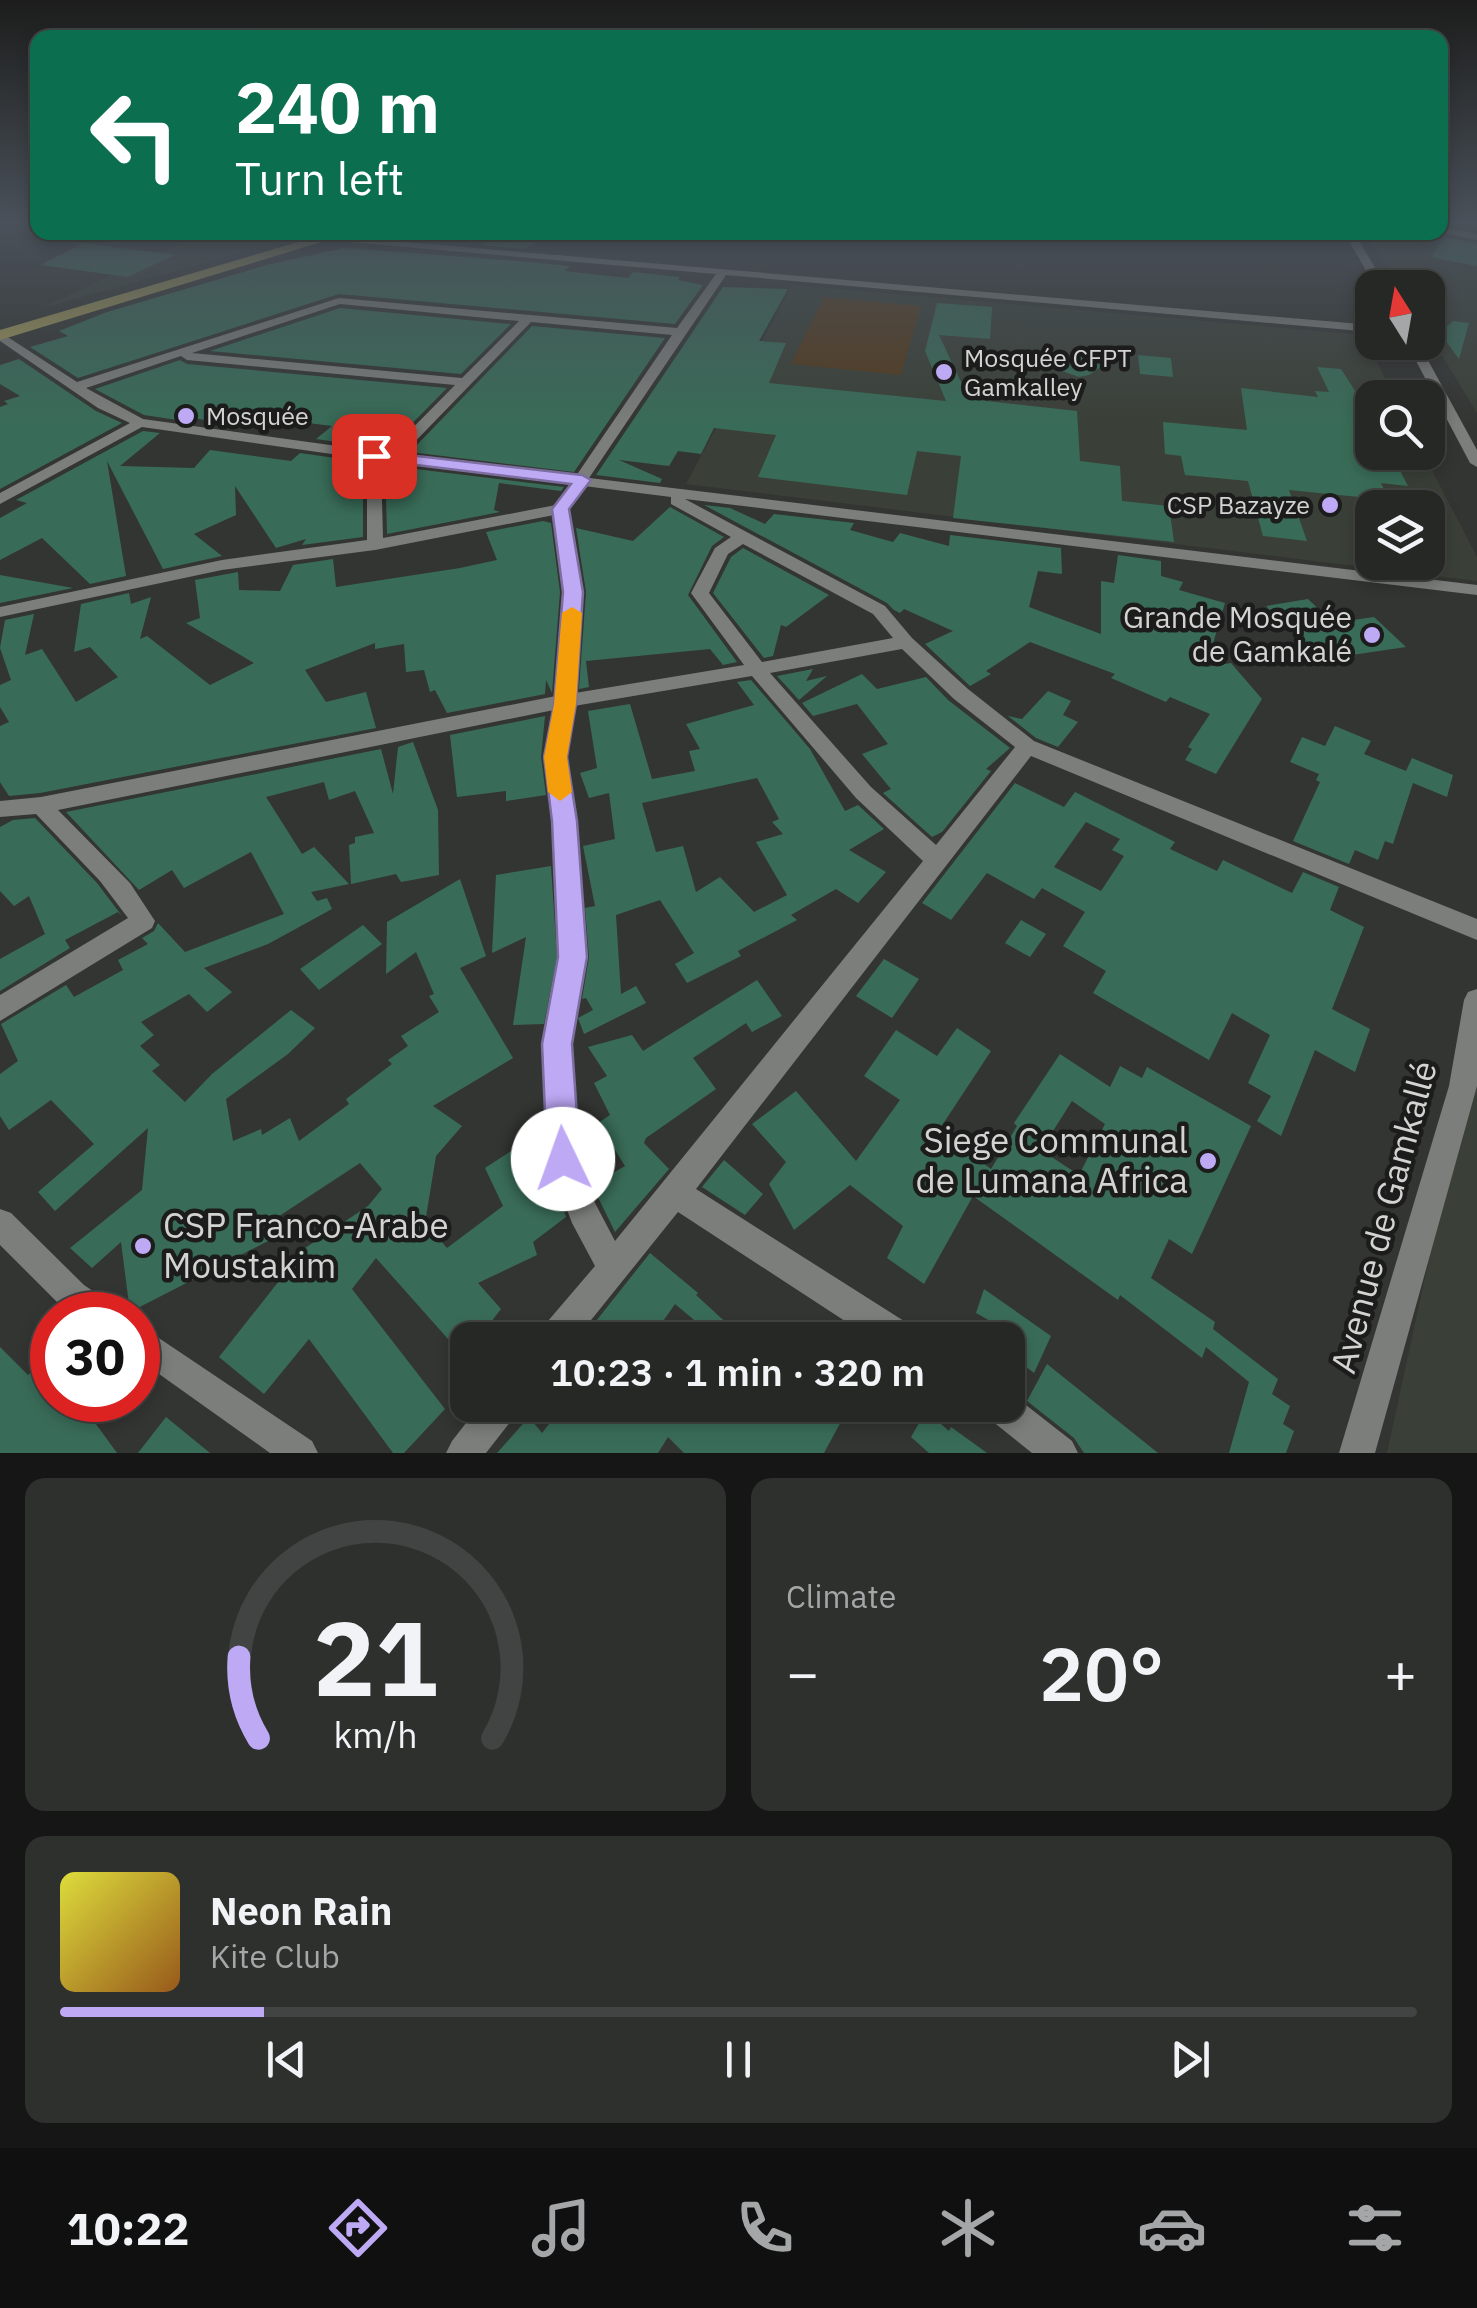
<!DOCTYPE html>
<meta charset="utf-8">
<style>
:root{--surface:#262826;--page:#2e302e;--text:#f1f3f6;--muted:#a4a6a7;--line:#424443;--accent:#bea9f5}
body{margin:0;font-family:"IBM Plex Sans",sans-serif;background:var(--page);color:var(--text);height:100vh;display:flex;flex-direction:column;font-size:38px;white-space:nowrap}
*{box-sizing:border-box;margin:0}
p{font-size:32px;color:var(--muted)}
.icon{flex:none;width:55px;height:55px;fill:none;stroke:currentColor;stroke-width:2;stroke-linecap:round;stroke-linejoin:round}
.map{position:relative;height:1453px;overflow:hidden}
.details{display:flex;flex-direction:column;gap:25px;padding:25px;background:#151615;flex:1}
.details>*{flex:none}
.banner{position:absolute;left:30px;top:30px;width:1418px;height:210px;border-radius:20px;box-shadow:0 5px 15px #0003,0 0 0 2px var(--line);background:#0b6e4f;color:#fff;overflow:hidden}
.needle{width:65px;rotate:349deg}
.buttons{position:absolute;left:1355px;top:270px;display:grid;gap:20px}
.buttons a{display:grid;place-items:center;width:90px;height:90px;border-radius:20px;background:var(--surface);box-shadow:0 5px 15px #0003,0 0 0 2px var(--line);font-size:50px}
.speed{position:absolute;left:30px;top:1292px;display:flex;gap:20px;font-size:50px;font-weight:700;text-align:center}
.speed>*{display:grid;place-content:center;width:130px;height:130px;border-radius:50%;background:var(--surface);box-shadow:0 5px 15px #0003,0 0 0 2px var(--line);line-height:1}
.speed .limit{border:15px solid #d22;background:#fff;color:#111}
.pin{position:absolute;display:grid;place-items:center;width:85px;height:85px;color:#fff;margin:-42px;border-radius:20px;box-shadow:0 5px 15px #0006}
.me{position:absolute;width:110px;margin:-55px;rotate:357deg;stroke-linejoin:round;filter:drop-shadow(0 0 8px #0008)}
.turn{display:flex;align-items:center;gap:35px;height:210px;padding:0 40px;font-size:45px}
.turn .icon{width:130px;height:130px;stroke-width:2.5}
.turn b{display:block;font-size:70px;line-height:85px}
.big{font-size:75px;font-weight:600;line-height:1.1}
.details .widget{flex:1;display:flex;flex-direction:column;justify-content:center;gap:15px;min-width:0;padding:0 35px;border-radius:20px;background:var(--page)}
.details .dial{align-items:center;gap:0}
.dial svg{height:260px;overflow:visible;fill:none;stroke:var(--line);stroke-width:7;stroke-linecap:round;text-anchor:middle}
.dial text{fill:var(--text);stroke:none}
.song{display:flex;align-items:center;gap:30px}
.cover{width:120px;height:120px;border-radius:15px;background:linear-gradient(135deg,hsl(60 70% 55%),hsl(30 70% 35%))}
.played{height:10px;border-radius:5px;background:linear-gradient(90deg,var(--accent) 15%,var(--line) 15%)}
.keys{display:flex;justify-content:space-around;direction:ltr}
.heat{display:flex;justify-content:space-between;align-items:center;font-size:55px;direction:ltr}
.details .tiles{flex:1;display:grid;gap:25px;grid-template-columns:1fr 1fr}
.widget:last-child{grid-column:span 2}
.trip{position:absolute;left:450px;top:1322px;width:575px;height:100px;border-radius:20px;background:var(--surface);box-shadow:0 5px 15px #0003,0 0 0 2px var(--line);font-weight:600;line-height:100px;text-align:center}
.tab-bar{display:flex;height:160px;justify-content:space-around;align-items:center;background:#0f100f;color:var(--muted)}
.tab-bar .icon{width:70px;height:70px}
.tab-bar .selected{color:var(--accent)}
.tab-bar b{font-size:45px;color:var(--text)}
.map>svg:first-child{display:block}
.built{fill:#3a4037;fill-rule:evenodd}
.green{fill:#533b1d}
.building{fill:#396c58;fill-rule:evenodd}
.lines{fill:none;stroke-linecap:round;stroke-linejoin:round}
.minor{fill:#7c7e7b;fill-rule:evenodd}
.trunk{fill:#a29957;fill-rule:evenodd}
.route{fill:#bea9f5;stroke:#7c6e9f;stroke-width:2.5}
.slow{fill:#f59e0b}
.poi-dot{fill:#bea9f5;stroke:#1b1c1b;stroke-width:4}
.labels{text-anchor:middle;stroke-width:9;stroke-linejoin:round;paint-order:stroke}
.far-poi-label{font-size:25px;fill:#d3d4d2;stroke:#1b1c1b;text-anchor:start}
.poi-label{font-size:30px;fill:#d3d4d2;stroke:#1b1c1b;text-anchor:end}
.near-poi-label{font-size:35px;fill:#d3d4d2;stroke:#1b1c1b;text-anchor:end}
.near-street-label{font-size:35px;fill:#d3d4d2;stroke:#1b1c1b}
</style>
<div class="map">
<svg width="1477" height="1453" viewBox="0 0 1477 1453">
<rect width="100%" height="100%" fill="#333532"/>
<g class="built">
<polygon points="202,233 311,233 39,309"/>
<polygon points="1366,233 1426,233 1477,242 1477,413 1428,333 1428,288 1399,287"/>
<path d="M792,285L1363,335L1395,397L1372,398V452L1423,453L1477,557V581L686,484ZM1372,508H1428V562H1372Z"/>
<polygon points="1477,1038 1477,1453 1387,1453"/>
</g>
<polygon class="green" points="824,297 921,306 901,375 791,364"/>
<g class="building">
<polygon points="502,233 540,239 525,249 481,245"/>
<polygon points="1445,237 1477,244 1477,266 1431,257"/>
<polygon points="83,243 174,255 128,277 41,265"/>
<polygon points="344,248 518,261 570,266 564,271 628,278 633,272 680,277 678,280 703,285 675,324 339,294 78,378 30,347 68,336 59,331 107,312 267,265"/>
<polygon points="723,287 788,289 759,341 786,343 769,383 946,401 925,351 937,303 992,307 990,339 939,335 969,399 1077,411 1080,461 1120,466 1122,501 1169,506 1174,542 953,518 961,456 917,451 907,495 758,477 776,435 714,428 701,454 678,451 669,466 619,460 662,479 660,483 596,475"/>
<polygon points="340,308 511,324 461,374 210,351"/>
<polygon points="1453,321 1469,323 1459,359 1440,333"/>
<polygon points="532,326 665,338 574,472 410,452"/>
<polygon points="1079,353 1116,357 1089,375 1079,377 1062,371"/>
<polygon points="1138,355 1171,358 1173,377 1140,374"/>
<polygon points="19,359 96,411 122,423 0,489 0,407 8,404 4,401 20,396 0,384 0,365"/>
<polygon points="180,360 187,364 447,388 387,449 316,439 332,426 260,417 245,427 182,416 177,420 144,415 95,389"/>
<polygon points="1317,367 1341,369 1372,417 1372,452 1391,453 1408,486 1381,483 1389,500 1289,490 1307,541 1263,536 1248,481 1185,475 1181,456 1165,454 1163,422 1247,430 1241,388 1318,397 1315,391 1329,392"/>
<polygon points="143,431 160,433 120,466 194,468 210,450 291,461 300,453 363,462 363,537 302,545 306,539 276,548 235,486 236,515 194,534 222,556 163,569 107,461 126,576 90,584 42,538 0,560 0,518 27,503 16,500"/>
<polygon points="385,465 391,466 564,487 561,491 499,483 494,510 500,512 387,534"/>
<polygon points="704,505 730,508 765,524 774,514 854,523 850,530 893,542 900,533 949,546 950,535 1061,548 1062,574 1038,571 1029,607 1101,634 1101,581 1114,583 1118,555 1161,561 1161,576 1183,582 1179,590 1225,603 1206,667 1231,663 1262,699 1216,774 1185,760 1192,749 1188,747 1210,714 1170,697 1166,702 1111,678 1115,674 1030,642 986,671 991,674 970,686 925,644 953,631 904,609 900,613 894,610 887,603"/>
<polygon points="670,507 724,537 712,546 688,595 737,662 723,665 710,649 586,661 589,687 579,689 586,592 576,528 633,541"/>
<polygon points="543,521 551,523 560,592 552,693 546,680 545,694 447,713 435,690 430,692 424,670 406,672 404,644 375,649 375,643 305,670 326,702 366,692 376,728 40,793 9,796 0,782 0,726 9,722 0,707 0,685 11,680 0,648 5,620 34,614 25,655 42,649 76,702 118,677 90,647 74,652 81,604 129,593 131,604 151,597 140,639 147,636 210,685 254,663 186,623 200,618 195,580 238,572 239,590 280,591 293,565 333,559 336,587 460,568 497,560 486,532"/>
<polygon points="743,548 829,595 786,627 781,625 773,656 764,658 713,593 731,557"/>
<polygon points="0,575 73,588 0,603"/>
<polygon points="1308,599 1333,623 1374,617 1406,647 1318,660 1266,606"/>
<polygon points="813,669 806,681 827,676 799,700 777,676"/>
<polygon points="862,674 877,689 926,677 948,700 1010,748 986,769 991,771 942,832 932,837 883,793 891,789 862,754 888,744 857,704 813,716 802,703"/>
<path d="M751,680L810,749L845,811L858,805L884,829L849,850L886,872L858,903L836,889L791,915L797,920L738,951L741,956L687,983L675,964L694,953L660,900L616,915L621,994L636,986L646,1003L584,1034L578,1018L593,1010L586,998L582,999L589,957L585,908L595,906L583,846L615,839L609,793L589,798L580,773L597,768L588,711L630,704L652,779L695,771L689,751L700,749L686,724L754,705L737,682ZM757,778L779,819L772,822L783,834L756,842L787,895L754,912L720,877L696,892L683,846L656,852L642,803Z"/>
<polygon points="1048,691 1071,701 1063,715 1078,722 1058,747 1036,738 1008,716 1022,719"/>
<polygon points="545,716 541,757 546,795 506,801 506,791 457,797 450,735"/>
<polygon points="1335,726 1371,741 1364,754 1406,771 1412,758 1453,775 1447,797 1413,783 1393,844 1385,841 1378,860 1355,850 1349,864 1293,841 1320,782 1316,780 1319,774 1290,762 1302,737 1325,746"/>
<polygon points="413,742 438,810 439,875 401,882 396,874 351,884 349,845 355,843 355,837 374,833 355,791 329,800 324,782 266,797 302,854 314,847 349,884 311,892 317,901 327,898 332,909 268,944 204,968 232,992 207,1012 189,994 141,1022 154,1035 140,1046 160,1065 152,1071 185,1102 212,1074 291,1010 315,1028 288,1054 226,1099 233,1141 261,1129 262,1135 290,1118 299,1141 349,1104 346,1099 392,1064 388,1060 408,1046 401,1036 439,1012 429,996 434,994 416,952 386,974 387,922 460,879 486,956 460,968 513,1058 433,1106 462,1126 436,1156 425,1223 447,1248 503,1206 485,1168 536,1135 544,1149 566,1217 533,1242 537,1255 478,1283 501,1309 477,1340 468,1340 464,1357 376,1258 352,1289 445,1409 404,1453 393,1453 309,1339 264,1394 219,1357 305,1248 368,1206 382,1189 360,1163 264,1226 268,1241 130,1312 121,1242 92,1268 70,1248 142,1190 148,1128 55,1211 38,1192 94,1144 51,1100 9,1130 0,1116 0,1074 18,1061 1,1024 66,985 74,997 123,970 118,960 148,944 142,938 154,931 158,923 185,952 284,914 251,852 184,888 172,870 139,890 66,812 381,749 393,794 398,747"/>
<path d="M1015,783L1064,807L1075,792L1175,842L1170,849L1217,871L1223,860L1292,893L1303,872L1339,887L1330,910L1364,927L1332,1009L1370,1029L1355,1072L1315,1050L1281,1136L1257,1121L1271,1096L1248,1083L1270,1035L1232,1013L1209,1060L1093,993L1106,971L1063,946L1085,912L1042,888L1034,899L987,873L951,920L922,903ZM1086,822L1120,839L1112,850L1124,856L1101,891L1054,867Z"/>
<polygon points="35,818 97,883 122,916 118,912 65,940 70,948 0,991 0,959 45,934 29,896 14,906 0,891 0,827 13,820"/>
<polygon points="551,866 557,957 544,1024 513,1025 526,937 492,953 496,875"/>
<polygon points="1021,920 1046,934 1030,957 1005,943"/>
<polygon points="363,925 382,944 319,990 300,969"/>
<polygon points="884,959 919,979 892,1018 856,996"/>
<polygon points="757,980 782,1016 752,1032 746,1023 693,1058 716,1089 646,1138 644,1143 669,1169 615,1232 592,1185 625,1166 598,1123 610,1115 594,1083 607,1076 588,1047 632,1035 643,1051"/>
<path d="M957,1028L991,1051L939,1130L991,1169L1017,1126L1014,1123L1060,1054L1110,1087L1120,1066L1142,1078L1147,1067L1251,1126L1192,1254L1169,1239L1151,1278L1215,1322L1213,1329L1278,1379L1272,1394L1290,1406L1283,1424L1294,1431L1286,1453H1229L1249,1382L1206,1347L1202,1358L1120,1295L1118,1300L973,1196L924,1284L887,1258L903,1226L850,1185L794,1230L769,1184L786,1162L752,1124L796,1091L856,1161L900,1100L864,1076L896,1030L937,1056ZM1072,1101L1105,1124L1079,1175L1041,1150Z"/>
<polygon points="724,1160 763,1194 745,1215 702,1187"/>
<polygon points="650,1253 698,1293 696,1295 745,1340 718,1340 675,1304 650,1340 581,1340"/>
<polygon points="984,1289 1051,1336 1034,1373 1008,1353 1008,1331 976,1313"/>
<polygon points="0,1347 28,1375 42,1362 46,1400 112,1400 93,1420 117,1453 0,1453"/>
<polygon points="1047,1364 1158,1453 1084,1453 1074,1438 1027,1401"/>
<polygon points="564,1405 850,1405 824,1453 684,1453 668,1437 658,1453 497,1453 529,1417 542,1433"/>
<polygon points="926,1411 949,1431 951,1427 987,1453 929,1453 911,1437"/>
<polygon points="166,1417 210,1453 138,1453"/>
</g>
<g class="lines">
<g class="minor">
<polygon points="1440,227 1477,234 1477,240 1438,232"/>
<polygon points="1344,232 1354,232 1387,288 1376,288"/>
<path d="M311,234L1372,325V332L726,275L589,478L1477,585V595L685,499L885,606L912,638L968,689L1034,741L1477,919V940L1031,756L696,1189L915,1328L919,1340H874L678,1212L575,1340H538L542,1328L595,1266L572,1223L548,1159L544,1043L561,957L553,821L545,757L554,710L58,810L130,883L155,921L152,928L0,1021V995L128,918L100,881L36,814L0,817V801L41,797L556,696L564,592L554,515L375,550L222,570L0,617V607L222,560L367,540V459L142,427L0,504V493L130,423L98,408L0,341V332L77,382L339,298L677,328L716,274L314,239ZM340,304L519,321L462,378L192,353ZM531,322L672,335L576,476L402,455ZM181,356L187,360L455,385L388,453L143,419L86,388ZM381,461L391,462L570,484L556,505L383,538ZM584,486L671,497V504L731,537L715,548L691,593L744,665L575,693L582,592L569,509ZM743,544L873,614L893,638L762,662L709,593L728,554ZM902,649L954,699L1015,747L936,845L871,787L770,673ZM752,676L856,798L923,861L615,1241L595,1203L578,1159L570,1043L585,957L575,821L565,757L574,706Z"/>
<polygon points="1406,342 1418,342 1477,450 1477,467 1470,463"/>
<polygon points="1477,989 1477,1086 1375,1453 1339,1453 1449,1086 1464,1000 1468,992"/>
<polygon points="0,1209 11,1213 84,1285 112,1304 117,1315 73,1315 62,1307 0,1245"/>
<polygon points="138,1324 312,1441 318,1453 270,1453 138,1359"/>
<polygon points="1008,1391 1072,1441 1078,1453 1032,1453 987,1417 982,1405 1008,1405"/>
<polygon points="480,1405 519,1405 514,1417 486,1453 446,1453 452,1441"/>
</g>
<polygon class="trunk" points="332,232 354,232 0,340 0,330"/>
</g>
<linearGradient id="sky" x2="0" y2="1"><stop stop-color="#1c1d1c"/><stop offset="0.52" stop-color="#4a515a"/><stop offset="1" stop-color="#4a515a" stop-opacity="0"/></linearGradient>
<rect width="1477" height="426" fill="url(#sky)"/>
<polygon class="route" points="374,451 582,475 591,480 569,509 583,592 576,704 567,757 577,821 587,957 572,1044 580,1159 575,1170 563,1175 552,1170 547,1159 542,1044 558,957 552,821 544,757 554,704 563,592 552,509 571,484 368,459 366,456"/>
<polygon class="slow" points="572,607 582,613 576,704 567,757 572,792 560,801 548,792 544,757 554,704 562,613"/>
<g class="poi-dot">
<circle cx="944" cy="372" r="10"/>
<circle cx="186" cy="416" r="10"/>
<circle cx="1330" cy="505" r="10"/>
<circle cx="1372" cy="635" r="10"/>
<circle cx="1208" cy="1161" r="10"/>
<circle cx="143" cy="1246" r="10"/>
</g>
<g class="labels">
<g class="far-poi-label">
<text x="964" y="367">Mosquée CFPT<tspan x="964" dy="29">Gamkalley</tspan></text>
<text x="206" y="425">Mosquée</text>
<text x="1310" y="514" text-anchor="end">CSP Bazayze</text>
</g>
<g class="poi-label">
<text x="1352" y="628">Grande Mosquée<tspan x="1352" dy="34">de Gamkalé</tspan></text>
</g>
<g class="near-poi-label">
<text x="1188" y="1153">Siege Communal<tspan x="1188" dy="40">de Lumana Africa</tspan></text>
<text x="163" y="1238" text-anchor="start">CSP Franco-Arabe<tspan x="163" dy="40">Moustakim</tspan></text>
</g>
<g class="near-street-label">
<text transform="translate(1384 1217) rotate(-75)" y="12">Avenue de Gamkallé</text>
</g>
</g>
</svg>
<div class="buttons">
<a><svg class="needle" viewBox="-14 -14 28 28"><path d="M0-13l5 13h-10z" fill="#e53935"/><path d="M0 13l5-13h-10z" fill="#a4a6a7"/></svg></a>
<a><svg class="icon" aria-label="search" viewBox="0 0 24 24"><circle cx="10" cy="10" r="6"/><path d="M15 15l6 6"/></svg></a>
<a><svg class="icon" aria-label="layers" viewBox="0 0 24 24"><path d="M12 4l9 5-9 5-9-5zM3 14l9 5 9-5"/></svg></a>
</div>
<div class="speed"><div class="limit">30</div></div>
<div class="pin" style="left:374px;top:456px;background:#d93025"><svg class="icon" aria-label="arrive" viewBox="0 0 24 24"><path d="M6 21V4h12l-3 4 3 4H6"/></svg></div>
<svg class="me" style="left:563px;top:1159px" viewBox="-20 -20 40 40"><circle r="19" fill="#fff"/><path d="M0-13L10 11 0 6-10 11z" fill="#bea9f5"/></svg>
<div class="trip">10:23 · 1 min · 320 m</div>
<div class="banner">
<div class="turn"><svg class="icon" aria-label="left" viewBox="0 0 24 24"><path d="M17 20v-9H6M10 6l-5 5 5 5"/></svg><div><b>240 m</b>Turn left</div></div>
</div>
</div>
<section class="details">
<div class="tiles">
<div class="widget dial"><svg viewBox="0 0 100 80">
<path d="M14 69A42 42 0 1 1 86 69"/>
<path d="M14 69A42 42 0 0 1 8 44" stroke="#bea9f5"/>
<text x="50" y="56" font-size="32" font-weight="700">21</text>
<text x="50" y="72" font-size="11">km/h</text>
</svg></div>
<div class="widget"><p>Climate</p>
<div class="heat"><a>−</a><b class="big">20°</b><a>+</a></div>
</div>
<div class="widget">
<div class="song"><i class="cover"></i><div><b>Neon Rain</b><p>Kite Club</p></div></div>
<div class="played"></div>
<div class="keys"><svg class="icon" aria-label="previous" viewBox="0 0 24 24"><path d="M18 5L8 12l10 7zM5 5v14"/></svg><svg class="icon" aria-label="pause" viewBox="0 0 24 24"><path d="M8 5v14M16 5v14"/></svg><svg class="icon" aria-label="next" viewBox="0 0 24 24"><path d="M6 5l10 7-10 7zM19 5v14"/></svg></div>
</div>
</div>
</section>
<nav class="tab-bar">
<b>10:22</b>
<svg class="icon selected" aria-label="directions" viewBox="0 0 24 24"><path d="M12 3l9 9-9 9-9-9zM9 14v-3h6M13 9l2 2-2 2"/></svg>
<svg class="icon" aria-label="music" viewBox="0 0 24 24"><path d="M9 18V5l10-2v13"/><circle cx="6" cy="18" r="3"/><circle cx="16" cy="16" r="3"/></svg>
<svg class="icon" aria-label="phone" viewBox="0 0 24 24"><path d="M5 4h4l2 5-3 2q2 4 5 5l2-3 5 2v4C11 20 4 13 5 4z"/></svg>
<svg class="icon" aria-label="climate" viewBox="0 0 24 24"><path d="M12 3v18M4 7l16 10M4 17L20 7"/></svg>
<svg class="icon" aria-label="car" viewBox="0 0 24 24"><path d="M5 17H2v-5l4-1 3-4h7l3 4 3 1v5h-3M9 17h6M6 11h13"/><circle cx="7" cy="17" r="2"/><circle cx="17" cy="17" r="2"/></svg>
<svg class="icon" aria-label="filters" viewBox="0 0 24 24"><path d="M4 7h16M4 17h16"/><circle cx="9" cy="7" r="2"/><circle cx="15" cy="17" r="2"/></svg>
</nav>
